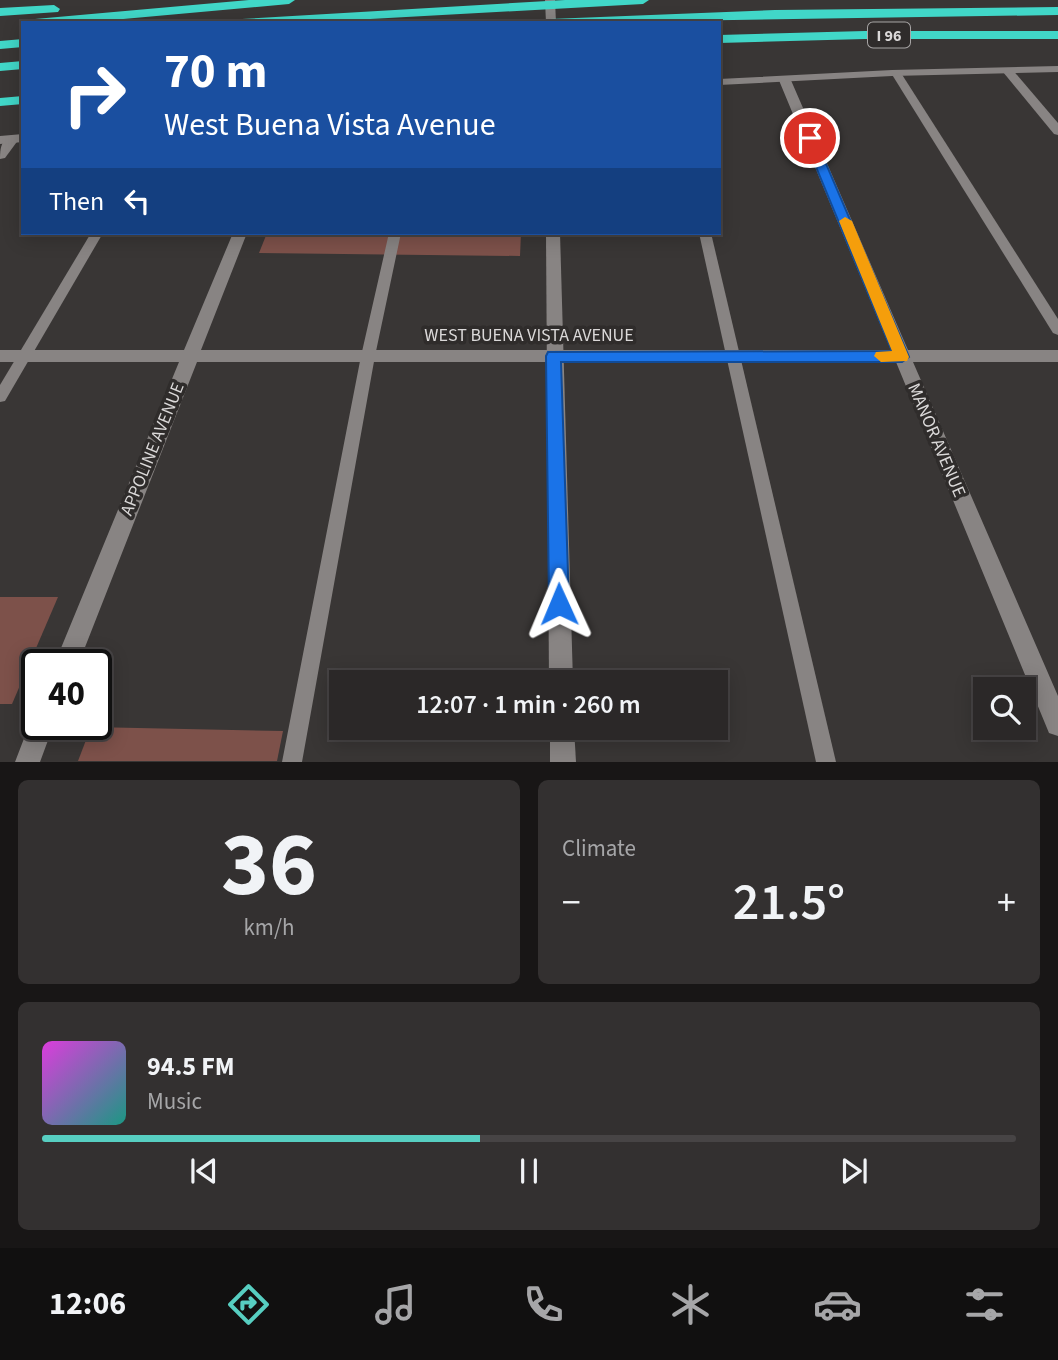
<!DOCTYPE html>
<meta charset="utf-8">
<style>
:root{--surface:#2b2828;--page:#333030;--text:#f1f3f6;--muted:#a6a6a8;--line:#474445;--accent:#57cec1}
body{margin:0;font-family:"Source Sans 3",sans-serif;background:var(--page);color:var(--text);height:100vh;display:flex;flex-direction:column;font-size:26px;white-space:nowrap}
*{box-sizing:border-box;margin:0}
p{font-size:23px;color:var(--muted)}
.icon{flex:none;width:38px;height:38px;fill:none;stroke:currentColor;stroke-width:2;stroke-linecap:round;stroke-linejoin:round}
.map{position:relative;height:762px;overflow:hidden}
.panel{display:flex;flex-direction:column;gap:18px;padding:18px;background:#181616;flex:1}
.panel>*{flex:none}
.banner{position:absolute;left:21px;top:21px;width:700px;height:214px;border-radius:0px;box-shadow:0 4px 18px #0003,0 0 0 2px var(--line);background:#1a4fa0;color:#fff;overflow:hidden}
.fabs{position:absolute;left:973px;top:677px;display:grid;gap:14px}
.fabs a{display:grid;place-items:center;width:63px;height:63px;border-radius:0px;background:var(--surface);box-shadow:0 4px 18px #0003,0 0 0 2px var(--line);font-size:35px}
.speed{position:absolute;left:21px;top:649px;display:flex;gap:14px;font-size:35px;font-weight:700;text-align:center}
.speed>*{display:grid;place-content:center;width:91px;height:91px;border-radius:50%;background:var(--surface);box-shadow:0 4px 18px #0003,0 0 0 2px var(--line);line-height:1}
.speed .limit{border:4px solid #111;border-radius:10px;background:#fff;color:#111}
.pin{position:absolute;display:grid;place-items:center;width:60px;height:60px;color:#fff;margin:-30px;border:4px solid #fff;border-radius:50%;box-shadow:0 2px 7px #0007}
.me{position:absolute;width:77px;margin:-38px;rotate:359deg;stroke-linejoin:round;filter:drop-shadow(0 0 5px #0008)}
.turn{display:flex;align-items:center;gap:24px;height:147px;padding:0 28px;font-size:32px}
.turn .icon{width:91px;height:91px;stroke-width:2.5}
.turn b{display:block;font-size:49px;line-height:60px}
.then{display:flex;align-items:center;height:66px;padding:0 28px;background:#0003;gap:14px;font-size:26px}
.big{font-size:52px;font-weight:600;line-height:1.1}
.panel .tile{flex:1;display:flex;flex-direction:column;justify-content:center;gap:10px;min-width:0;padding:0 24px;border-radius:10px;background:var(--page)}
.panel .dial{align-items:center;gap:0}
.dial b{font-size:91px;line-height:1}
.song{display:flex;align-items:center;gap:21px}
.cover{width:84px;height:84px;border-radius:10px;background:linear-gradient(135deg,hsl(300 70% 55%),hsl(170 70% 35%))}
.played{height:7px;border-radius:4px;background:linear-gradient(90deg,var(--accent) 45%,var(--line) 45%)}
.keys{display:flex;justify-content:space-around;direction:ltr}
.heat{display:flex;justify-content:space-between;align-items:center;font-size:38px;direction:ltr}
.panel .tiles{flex:1;display:grid;gap:18px;grid-template-columns:1fr 1fr}
.tile:last-child{grid-column:span 2}
.trip{position:absolute;left:329px;top:670px;width:399px;height:70px;border-radius:0px;background:var(--surface);box-shadow:0 4px 18px #0003,0 0 0 2px var(--line);font-weight:600;line-height:70px;text-align:center}
.dock{display:flex;height:112px;justify-content:space-around;align-items:center;background:#111010;color:var(--muted)}
.dock .icon{width:49px;height:49px}
.dock .selected{color:var(--accent)}
.dock b{font-size:32px;color:var(--text)}
.map>svg:first-child{display:block}
.green{fill:#7d514a}
.lines{fill:none;stroke-linecap:round;stroke-linejoin:round}
.lane{fill:#888483;fill-rule:evenodd}
.street{fill:#888483;fill-rule:evenodd}
.secondary{fill:#888483;fill-rule:evenodd}
.highway{fill:#41d7c8;fill-rule:evenodd}
.route{fill:#1a73e8;stroke:#114b97;stroke-width:2}
.slow{fill:#f59e0b}
.labels{text-anchor:middle;stroke-width:7;stroke-linejoin:round;paint-order:stroke}
.shield{fill:#2f2c2b;stroke:#a7a5a5;stroke-width:2}
.shield-label{font-size:16px;font-weight:bold;fill:#dbd9d9}
.street-label{font-size:18px;fill:#dbd9d9;stroke:#2f2c2b}
</style>
<div class="map">
<svg width="1058" height="762" viewBox="0 0 1058 762">
<rect width="100%" height="100%" fill="#393635"/>
<g class="green">
<polygon points="267,233 521,233 520,256 259,253"/>
<polygon points="0,597 58,597 12,704 0,704"/>
<polygon points="91,727 283,731 277,761 78,761"/>
</g>
<g class="lines">
<g class="lane">
<polygon points="893,71 901,73 1058,319 1058,335 1053,333 891,73"/>
<polygon points="91,233 103,233 5,401 0,402 0,385"/>
<polygon points="389,233 401,233 375,356 302,762 282,762 361,356"/>
<polygon points="699,233 711,233 836,762 816,762"/>
</g>
<g class="street">
<polygon points="1003,68 1011,68 1058,123 1058,135 1054,134 1003,72"/>
<polygon points="780,76 790,78 908,350 1058,350 1058,362 913,362 1058,696 1058,736 1049,733 896,362 197,362 78,665 54,665 179,362 0,362 0,350 184,350 233,233 247,233 201,350 891,350 778,78"/>
<path d="M13,135L19,139L5,158L0,159C0,149 1,138 13,135Z"/>
<polygon points="37,714 37,724 54,724 40,762 15,762 33,715"/>
</g>
<g class="secondary">
<polygon points="545,0 555,0 556,23 546,23"/>
<polygon points="1058,66 1058,72 892,76 719,85 719,79 892,70"/>
<polygon points="23,134 23,142 0,144 0,136"/>
<polygon points="546,233 560,233 573,682 549,682"/>
<polygon points="550,728 574,728 576,762 550,762"/>
</g>
<g class="highway">
<polygon points="249,0 295,0 289,4 79,23 29,23 35,19"/>
<polygon points="565,0 649,0 643,4 298,23 236,23 242,19"/>
<polygon points="54,5 60,9 58,12 0,16 0,8"/>
<polygon points="1058,7 1058,15 544,23 550,19 775,10"/>
<polygon points="865,31 1058,31 1058,39 865,39 719,43 719,35"/>
<polygon points="23,39 23,47 0,49 0,41"/>
<polygon points="23,61 23,69 0,71 0,63"/>
<polygon points="23,96 23,104 0,106 0,98"/>
</g>
</g>
<polygon class="route" points="805,135 815,138 909,357 902,362 561,362 569,604 566,611 559,614 552,611 549,604 546,356 548,352 892,351 804,138"/>
<polygon class="slow" points="845,217 852,221 909,357 907,361 881,362 874,356 876,352 892,351 839,221"/>
<g class="labels">
<rect class="shield" x="868" y="22.5" width="42" height="25" rx="5"/>
<g class="shield-label">
<text x="889" y="41">I 96</text>
</g>
<g class="street-label">
<text x="529" y="341">WEST BUENA VISTA AVENUE</text>
<text transform="translate(937 440) rotate(67)" y="6">MANOR AVENUE</text>
<text transform="translate(152 449) rotate(-68)" y="6">APPOLINE AVENUE</text>
</g>
</g>
</svg>
<div class="fabs">
<a><svg class="icon" aria-label="search" viewBox="0 0 24 24"><circle cx="10" cy="10" r="6"/><path d="M15 15l6 6"/></svg></a>
</div>
<div class="speed"><div class="limit">40</div></div>
<div class="pin" style="left:810px;top:138px;background:#d93025"><svg class="icon" aria-label="arrive" viewBox="0 0 24 24"><path d="M6 21V4h12l-3 4 3 4H6"/></svg></div>
<svg class="me" style="left:559px;top:604px" viewBox="-20 -20 40 40"><path d="M0-17L14 15 0 8-14 15z" fill="#1a73e8" stroke="#fff" stroke-width="4"/></svg>
<div class="trip">12:07 · 1 min · 260 m</div>
<div class="banner">
<div class="turn"><svg class="icon" aria-label="right" viewBox="0 0 24 24"><path d="M7 20v-9h11M14 6l5 5-5 5"/></svg><div><b>70 m</b>West Buena Vista Avenue</div></div>
<div class="then">Then<svg class="icon" aria-label="left" viewBox="0 0 24 24"><path d="M17 20v-9H6M10 6l-5 5 5 5"/></svg></div>
</div>
</div>
<section class="panel">
<div class="tiles">
<div class="tile dial"><b>36</b><p>km/h</p></div>
<div class="tile"><p>Climate</p>
<div class="heat"><a>−</a><b class="big">21.5°</b><a>+</a></div>
</div>
<div class="tile">
<div class="song"><i class="cover"></i><div><b>94.5 FM</b><p>Music</p></div></div>
<div class="played"></div>
<div class="keys"><svg class="icon" aria-label="previous" viewBox="0 0 24 24"><path d="M18 5L8 12l10 7zM5 5v14"/></svg><svg class="icon" aria-label="pause" viewBox="0 0 24 24"><path d="M8 5v14M16 5v14"/></svg><svg class="icon" aria-label="next" viewBox="0 0 24 24"><path d="M6 5l10 7-10 7zM19 5v14"/></svg></div>
</div>
</div>
</section>
<nav class="dock">
<b>12:06</b>
<svg class="icon selected" aria-label="directions" viewBox="0 0 24 24"><path d="M12 3l9 9-9 9-9-9zM9 14v-3h6M13 9l2 2-2 2"/></svg>
<svg class="icon" aria-label="music" viewBox="0 0 24 24"><path d="M9 18V5l10-2v13"/><circle cx="6" cy="18" r="3"/><circle cx="16" cy="16" r="3"/></svg>
<svg class="icon" aria-label="phone" viewBox="0 0 24 24"><path d="M5 4h4l2 5-3 2q2 4 5 5l2-3 5 2v4C11 20 4 13 5 4z"/></svg>
<svg class="icon" aria-label="climate" viewBox="0 0 24 24"><path d="M12 3v18M4 7l16 10M4 17L20 7"/></svg>
<svg class="icon" aria-label="car" viewBox="0 0 24 24"><path d="M5 17H2v-5l4-1 3-4h7l3 4 3 1v5h-3M9 17h6M6 11h13"/><circle cx="7" cy="17" r="2"/><circle cx="17" cy="17" r="2"/></svg>
<svg class="icon" aria-label="filters" viewBox="0 0 24 24"><path d="M4 7h16M4 17h16"/><circle cx="9" cy="7" r="2"/><circle cx="15" cy="17" r="2"/></svg>
</nav>
